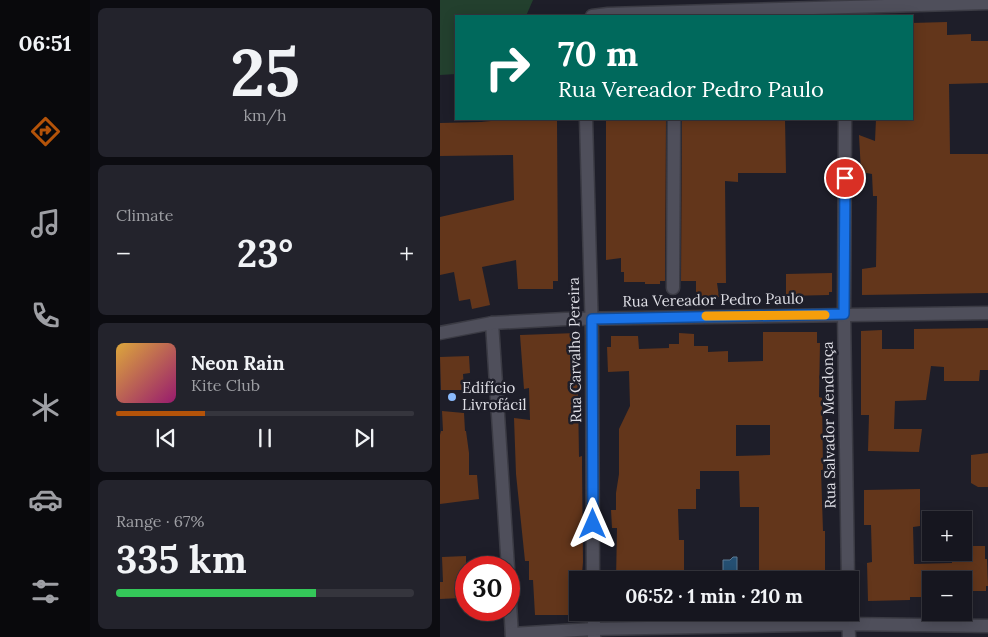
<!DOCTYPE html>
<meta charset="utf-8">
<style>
:root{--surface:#16161f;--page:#23232c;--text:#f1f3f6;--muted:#9e9fa4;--line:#35353d;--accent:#b45309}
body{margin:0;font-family:Lora,serif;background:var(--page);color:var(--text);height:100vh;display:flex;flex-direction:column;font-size:19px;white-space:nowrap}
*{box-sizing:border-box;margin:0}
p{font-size:16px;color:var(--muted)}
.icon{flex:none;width:28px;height:28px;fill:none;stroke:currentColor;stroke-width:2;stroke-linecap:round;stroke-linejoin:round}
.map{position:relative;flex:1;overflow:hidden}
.drawer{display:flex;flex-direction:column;gap:8px;padding:8px;background:#0c0c11;width:350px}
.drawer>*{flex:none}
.banner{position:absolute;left:15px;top:15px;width:458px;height:105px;border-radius:0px;box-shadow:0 2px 12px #0003,0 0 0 1px var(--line);background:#00695c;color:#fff;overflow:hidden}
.tools{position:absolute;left:482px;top:511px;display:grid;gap:10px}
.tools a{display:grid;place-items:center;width:50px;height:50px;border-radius:0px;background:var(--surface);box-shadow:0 2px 12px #0003,0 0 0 1px var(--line);font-size:25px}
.speed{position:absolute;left:15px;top:556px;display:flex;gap:10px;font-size:25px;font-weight:700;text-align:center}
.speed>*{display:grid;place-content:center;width:65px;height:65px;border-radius:50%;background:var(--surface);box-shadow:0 2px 12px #0003,0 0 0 1px var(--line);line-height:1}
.speed .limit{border:8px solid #d22;background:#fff;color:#111}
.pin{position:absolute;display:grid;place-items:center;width:42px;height:42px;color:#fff;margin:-21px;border:2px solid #fff;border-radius:50%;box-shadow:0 1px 5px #0007}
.me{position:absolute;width:55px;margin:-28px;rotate:0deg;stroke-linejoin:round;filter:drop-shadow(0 0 4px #0008)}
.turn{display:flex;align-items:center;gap:18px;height:105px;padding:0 20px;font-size:22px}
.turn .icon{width:65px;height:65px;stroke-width:2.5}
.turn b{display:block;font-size:35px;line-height:42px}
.big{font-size:38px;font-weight:800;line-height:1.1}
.drawer .widget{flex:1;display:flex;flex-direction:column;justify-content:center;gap:8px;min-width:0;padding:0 18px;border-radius:8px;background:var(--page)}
.drawer .dial{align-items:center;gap:0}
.dial b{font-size:65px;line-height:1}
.song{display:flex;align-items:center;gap:15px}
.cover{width:60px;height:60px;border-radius:8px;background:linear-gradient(135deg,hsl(40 70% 55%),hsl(320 70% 35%))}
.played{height:5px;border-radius:2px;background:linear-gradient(90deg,var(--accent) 30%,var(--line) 30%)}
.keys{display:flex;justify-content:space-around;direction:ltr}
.heat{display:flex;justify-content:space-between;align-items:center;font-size:28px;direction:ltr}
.charge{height:8px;border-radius:4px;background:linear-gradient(90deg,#34c759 67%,var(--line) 0)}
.trip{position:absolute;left:129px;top:571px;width:290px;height:50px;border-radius:0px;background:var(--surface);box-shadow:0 2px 12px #0003,0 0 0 1px var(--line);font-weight:800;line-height:50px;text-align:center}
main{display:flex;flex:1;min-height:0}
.dock{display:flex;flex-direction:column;width:90px;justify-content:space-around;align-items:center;background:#09090c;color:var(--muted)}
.dock .icon{width:35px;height:35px}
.dock .current{color:var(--accent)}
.dock b{font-size:22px;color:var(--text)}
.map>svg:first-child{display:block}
.green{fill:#23402e}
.water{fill:#255073;stroke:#5c7b95}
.building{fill:#63361b;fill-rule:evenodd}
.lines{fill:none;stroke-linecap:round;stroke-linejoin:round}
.minor-casing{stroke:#3b3b44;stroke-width:15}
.minor{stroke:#4f4f5b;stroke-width:12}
.route-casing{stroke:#114b97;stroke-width:12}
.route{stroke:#1a73e8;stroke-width:9}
.slow{stroke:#f59e0b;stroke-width:9}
.poi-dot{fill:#8abafc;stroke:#1e1e29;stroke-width:2}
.labels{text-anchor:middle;stroke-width:5;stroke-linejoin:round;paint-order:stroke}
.street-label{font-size:15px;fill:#dedee5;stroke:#1e1e29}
.poi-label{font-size:15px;fill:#dedee5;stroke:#1e1e29;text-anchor:start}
</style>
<main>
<nav class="dock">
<b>06:51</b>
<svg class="icon current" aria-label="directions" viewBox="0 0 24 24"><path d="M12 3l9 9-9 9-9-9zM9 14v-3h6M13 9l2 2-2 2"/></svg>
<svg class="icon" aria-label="music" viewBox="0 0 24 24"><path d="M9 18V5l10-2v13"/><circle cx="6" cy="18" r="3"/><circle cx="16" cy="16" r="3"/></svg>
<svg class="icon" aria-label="phone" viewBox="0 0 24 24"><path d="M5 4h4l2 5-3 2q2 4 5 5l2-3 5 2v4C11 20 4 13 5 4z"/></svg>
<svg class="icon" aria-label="climate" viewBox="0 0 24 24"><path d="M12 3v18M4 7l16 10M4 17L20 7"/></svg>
<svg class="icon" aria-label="car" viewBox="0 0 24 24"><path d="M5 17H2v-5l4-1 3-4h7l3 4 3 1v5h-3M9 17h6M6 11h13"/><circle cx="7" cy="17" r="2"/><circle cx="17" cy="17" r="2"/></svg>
<svg class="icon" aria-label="filters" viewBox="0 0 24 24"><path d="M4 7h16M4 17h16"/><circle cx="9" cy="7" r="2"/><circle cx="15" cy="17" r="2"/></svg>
</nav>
<section class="drawer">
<div class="widget dial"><b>25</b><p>km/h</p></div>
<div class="widget"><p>Climate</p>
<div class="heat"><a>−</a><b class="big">23°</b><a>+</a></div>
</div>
<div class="widget">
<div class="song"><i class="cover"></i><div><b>Neon Rain</b><p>Kite Club</p></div></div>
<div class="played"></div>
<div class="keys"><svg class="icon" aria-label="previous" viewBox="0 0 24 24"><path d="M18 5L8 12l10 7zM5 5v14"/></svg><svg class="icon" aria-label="pause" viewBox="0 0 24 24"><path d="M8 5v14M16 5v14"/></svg><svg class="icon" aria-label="next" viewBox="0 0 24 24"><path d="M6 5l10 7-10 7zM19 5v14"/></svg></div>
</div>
<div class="widget"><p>Range · 67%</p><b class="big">335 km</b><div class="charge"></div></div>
</section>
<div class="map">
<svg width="548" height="637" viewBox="0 0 548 637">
<rect width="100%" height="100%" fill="#1e1e29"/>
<polygon class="green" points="0,0 93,0 86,16 16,16 16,74 0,75"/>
<polygon class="water" points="293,557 297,557 297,580 283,580 283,560 290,560"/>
<g class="building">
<polygon points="507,22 507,35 531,34 531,41 548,41 548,83 509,84 510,154 548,154 548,293 422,295 422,269 436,267 437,196 433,196 432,174 421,172 419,135 435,141 436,119 471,119 471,23"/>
<polygon points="71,119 117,119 118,281 113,281 113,289 78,289 76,260 42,267 50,305 32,309 30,299 19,301 14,272 0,275 0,217 74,200 73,155 0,156 0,123 41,122"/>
<polygon points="166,119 226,119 225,281 220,281 220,284 205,284 205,282 184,282 184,272 181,272 181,258 166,260"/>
<polygon points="242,119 345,119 346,173 298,173 298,182 285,181 286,283 277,283 279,297 256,297 256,281 241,281"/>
<polygon points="392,273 392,292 389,292 389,295 346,296 346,274"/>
<polygon points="548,328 548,370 540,370 539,381 504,381 504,367 491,366 486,400 455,401 454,429 482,429 479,452 428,451 429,415 421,415 421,331 442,330 442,349 474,349 474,329"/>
<path d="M323,332H377V343H380L379,397L382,398L383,470H381L383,531H385V580H319V507H300L299,471H260V489H256V509H238L239,540H244V580H176L177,528H172L171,510H176V493L179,474V429L190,406L189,371L168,372L167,347H171V336H198L199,349L229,348V344H239V333L254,334V346H268V352L288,351V362L323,361ZM296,425H330V455L296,456Z"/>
<polygon points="137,333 139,457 142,456 142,466 143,562 142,574 139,574 139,580 138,580 138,615 95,615 93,580 89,580 89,561 85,561 76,474 74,418 90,420 89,388 84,389 80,335"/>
<polygon points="29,356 30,373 23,374 24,390 1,390 0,357"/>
<polygon points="2,411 24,413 25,431 26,431 29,453 29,475 37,475 39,499 0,504 0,435 1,431 3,431"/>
<polygon points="548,453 548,487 538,487 531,483 531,455"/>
<polygon points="480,489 480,526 473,527 474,564 512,563 512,552 524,552 524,546 545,546 545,559 547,559 548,586 546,586 546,591 524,591 524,580 491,580 491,597 470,597 470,600 428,601 427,563 432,562 431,525 424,525 424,490"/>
<polygon points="26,556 26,596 21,596 21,598 0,599 0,582 3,582 2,557"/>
</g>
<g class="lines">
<defs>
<g id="minor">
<polyline points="152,16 168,14 548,3"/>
<polyline points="146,119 152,335 153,580"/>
<polyline points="405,119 404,314 408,580"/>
<polyline points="233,288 234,119"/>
<polyline points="52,323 68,568"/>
<polyline points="0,333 52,323 125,319 548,313"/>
<polyline points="69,586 72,637"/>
<polyline points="154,612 154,637"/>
<polyline points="408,612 409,637"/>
<polyline points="72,634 154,629 409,624 548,626"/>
</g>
</defs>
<use href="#minor" class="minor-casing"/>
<use href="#minor" class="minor"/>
</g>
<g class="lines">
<defs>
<polyline id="route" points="153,524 152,319 404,314 405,178"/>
</defs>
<use href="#route" class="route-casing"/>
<use href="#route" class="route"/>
<polyline class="slow" points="266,316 385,315"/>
</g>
<circle class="poi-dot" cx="12" cy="397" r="5"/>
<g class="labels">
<g class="street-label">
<text transform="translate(273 300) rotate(-1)" y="5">Rua Vereador Pedro Paulo</text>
<text transform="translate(135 350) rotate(-91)" y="5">Rua Carvalho Pereira</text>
<text transform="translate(389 425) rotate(-91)" y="5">Rua Salvador Mendonça</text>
</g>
<g class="poi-label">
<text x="22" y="393">Edifício<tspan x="22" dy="17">Livrofácil</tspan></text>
</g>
</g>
</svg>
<div class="tools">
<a>+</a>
<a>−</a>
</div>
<div class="speed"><div class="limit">30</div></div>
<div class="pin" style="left:405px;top:178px;background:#d93025"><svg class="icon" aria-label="arrive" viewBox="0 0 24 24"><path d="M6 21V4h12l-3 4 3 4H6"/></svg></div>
<svg class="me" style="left:153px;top:524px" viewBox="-20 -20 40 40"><path d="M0-17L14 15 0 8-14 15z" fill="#1a73e8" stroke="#fff" stroke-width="4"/></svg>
<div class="trip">06:52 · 1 min · 210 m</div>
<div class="banner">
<div class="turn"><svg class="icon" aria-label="right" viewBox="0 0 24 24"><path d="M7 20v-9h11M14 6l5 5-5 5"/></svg><div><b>70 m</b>Rua Vereador Pedro Paulo</div></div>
</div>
</div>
</main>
